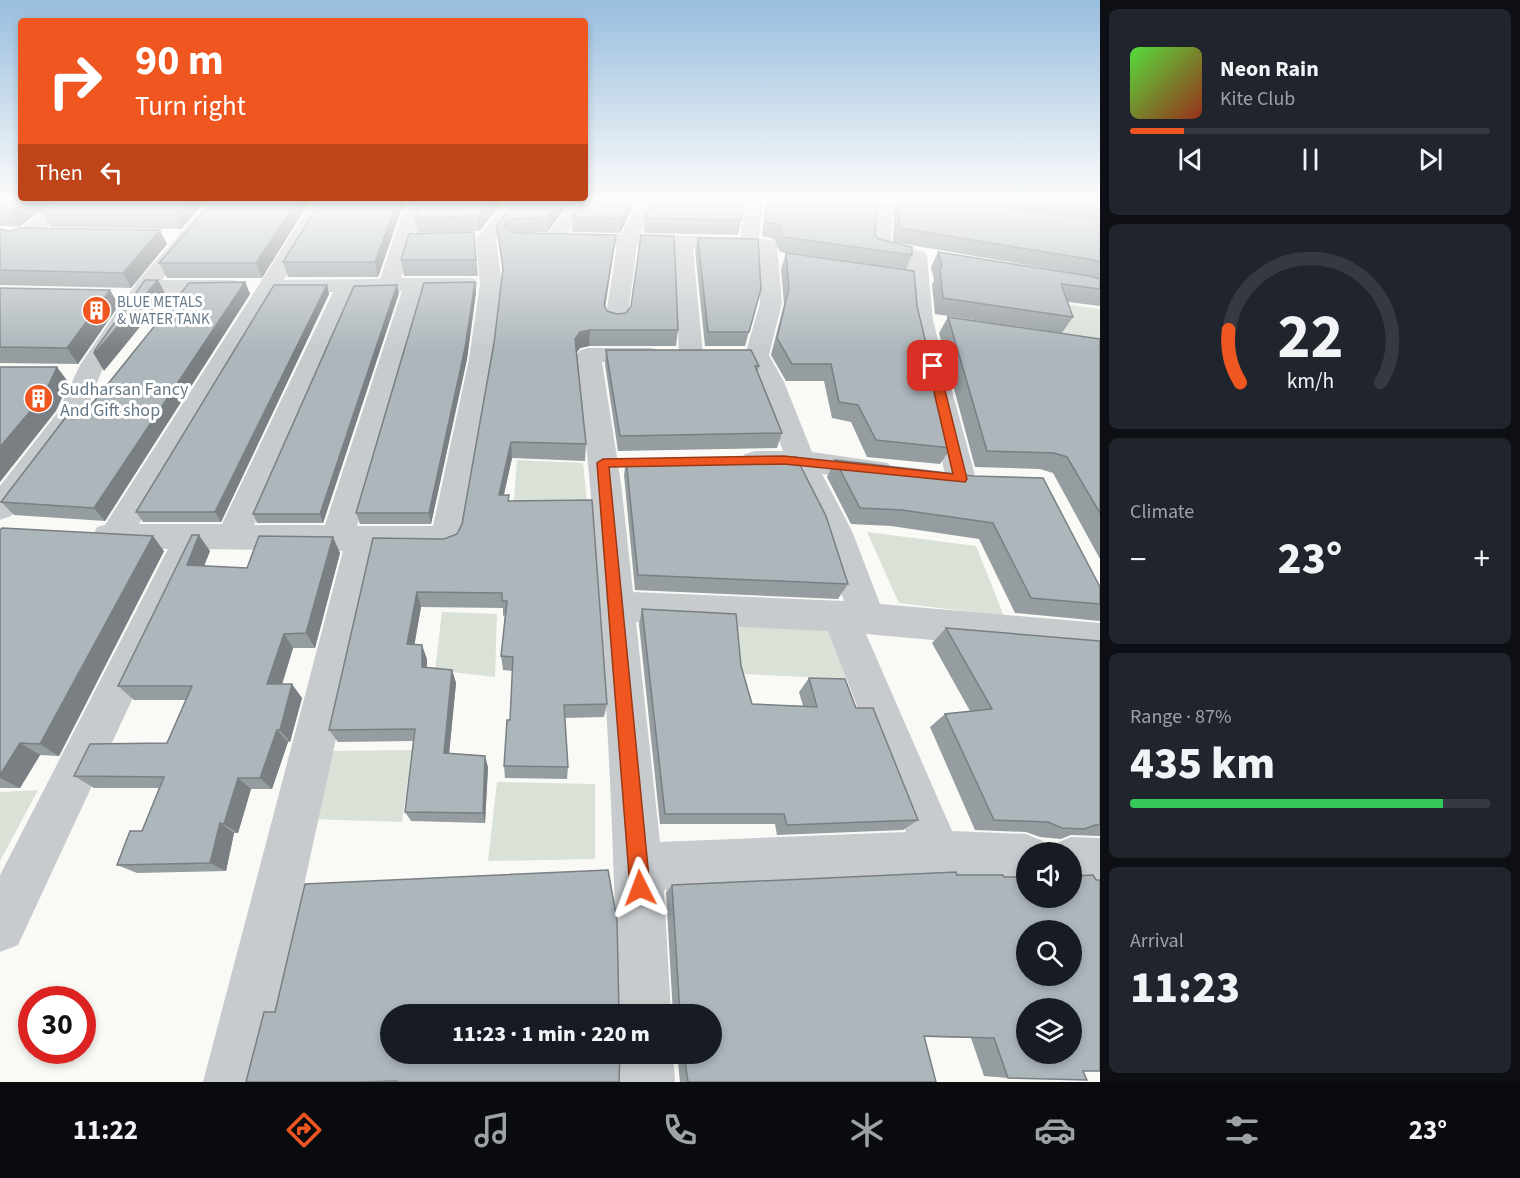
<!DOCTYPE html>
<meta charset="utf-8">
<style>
:root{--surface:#171b24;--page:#20242c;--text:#f1f3f6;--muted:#9ea1a6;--line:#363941;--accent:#ef5620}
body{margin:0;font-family:"Source Sans 3",sans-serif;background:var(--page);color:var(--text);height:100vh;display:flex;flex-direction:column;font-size:22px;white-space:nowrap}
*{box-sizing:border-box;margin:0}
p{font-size:20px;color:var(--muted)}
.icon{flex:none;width:33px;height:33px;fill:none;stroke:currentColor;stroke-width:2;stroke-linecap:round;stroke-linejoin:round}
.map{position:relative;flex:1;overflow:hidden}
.details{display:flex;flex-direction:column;gap:9px;padding:9px;background:#0d0f14;width:420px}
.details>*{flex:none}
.hud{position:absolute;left:18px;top:18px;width:570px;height:183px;border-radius:6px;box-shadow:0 3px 9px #0003;background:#ef5620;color:#fff;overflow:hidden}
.controls{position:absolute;left:1016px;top:842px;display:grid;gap:12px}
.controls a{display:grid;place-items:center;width:66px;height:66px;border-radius:50%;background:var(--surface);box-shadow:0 3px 9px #0003;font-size:30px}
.speed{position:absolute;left:18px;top:986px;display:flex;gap:12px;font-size:30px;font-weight:700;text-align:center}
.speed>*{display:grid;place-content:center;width:78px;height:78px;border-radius:50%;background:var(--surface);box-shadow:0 3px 9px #0003;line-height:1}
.speed .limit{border:9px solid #d22;background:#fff;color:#111}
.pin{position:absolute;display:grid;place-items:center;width:51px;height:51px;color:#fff;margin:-26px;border-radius:12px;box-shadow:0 3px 9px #0006}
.me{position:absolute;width:66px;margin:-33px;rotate:357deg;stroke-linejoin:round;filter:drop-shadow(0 0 4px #0008)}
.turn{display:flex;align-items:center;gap:21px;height:126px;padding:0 18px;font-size:27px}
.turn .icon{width:78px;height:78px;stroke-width:2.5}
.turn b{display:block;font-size:42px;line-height:51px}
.then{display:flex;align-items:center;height:57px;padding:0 18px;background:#0003;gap:12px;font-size:22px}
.big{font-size:45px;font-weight:800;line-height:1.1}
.details .widget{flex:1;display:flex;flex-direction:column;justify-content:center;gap:9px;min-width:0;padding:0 21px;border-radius:9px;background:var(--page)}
.details .dial{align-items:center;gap:0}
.dial svg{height:156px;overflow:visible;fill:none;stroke:var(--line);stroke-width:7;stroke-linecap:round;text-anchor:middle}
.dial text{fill:var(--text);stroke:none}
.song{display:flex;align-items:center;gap:18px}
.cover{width:72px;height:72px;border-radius:9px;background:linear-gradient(135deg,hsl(110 70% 55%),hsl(10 70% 35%))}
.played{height:6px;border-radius:3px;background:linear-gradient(90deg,var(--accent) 15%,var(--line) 15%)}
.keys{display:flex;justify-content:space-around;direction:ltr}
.heat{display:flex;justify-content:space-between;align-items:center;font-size:33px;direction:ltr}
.charge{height:9px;border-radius:4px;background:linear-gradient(90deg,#34c759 87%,var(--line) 0)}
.trip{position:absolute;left:380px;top:1004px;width:342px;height:60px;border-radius:30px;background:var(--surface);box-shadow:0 3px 9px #0003;font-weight:800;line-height:60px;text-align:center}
.tab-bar{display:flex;height:96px;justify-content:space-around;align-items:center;background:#090b0e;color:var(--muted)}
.tab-bar .icon{width:42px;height:42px}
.tab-bar .active{color:var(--accent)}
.tab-bar b{font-size:27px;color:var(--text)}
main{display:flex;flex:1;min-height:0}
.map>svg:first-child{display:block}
.green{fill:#dae1d7}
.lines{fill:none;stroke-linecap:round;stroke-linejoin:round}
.highway-casing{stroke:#b9bdc0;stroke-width:2}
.street{fill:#c7cbce;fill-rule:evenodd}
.highway{fill:#fff;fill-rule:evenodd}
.wall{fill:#959da1}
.shaded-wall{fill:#797f83}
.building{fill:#adb6bb;stroke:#797f83;stroke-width:1.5;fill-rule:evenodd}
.route{fill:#ef5620;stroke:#9b3815;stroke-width:1.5}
.labels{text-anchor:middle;stroke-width:6;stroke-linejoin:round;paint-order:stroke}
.far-poi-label{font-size:15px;fill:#667989;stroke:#fff;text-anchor:start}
.poi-label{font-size:18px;fill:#667989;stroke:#fff;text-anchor:start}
</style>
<main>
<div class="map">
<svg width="1100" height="1082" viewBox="0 0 1100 1082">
<rect width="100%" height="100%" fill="#f9f9f6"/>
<g class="green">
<polygon points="1057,303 1100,309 1100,340 1039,330"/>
<polygon points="517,460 583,463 588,511 513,511"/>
<polygon points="867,532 976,546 1004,616 899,603"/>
<polygon points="442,612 497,614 495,677 435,670"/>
<polygon points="733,616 833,624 849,679 743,674"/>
<polygon points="412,750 402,822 310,819 323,751"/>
<polygon points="497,782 595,784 595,859 488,861"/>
<polygon points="38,790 0,861 0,792"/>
</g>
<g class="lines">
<defs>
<polygon id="highway" points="873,199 922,199 947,203 950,207 947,211 941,212 882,204 876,203"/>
</defs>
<use href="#highway" class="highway-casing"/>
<g class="street">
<polygon points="62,199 83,199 7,256 0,258 0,243"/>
<polygon points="211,199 229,199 162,280 230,280 238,281 241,286 238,291 230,292 152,293 104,365 85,414 11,516 0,520 0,486 58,412 80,365 137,282"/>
<path d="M314,199H332L284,280L380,279L407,199H425L401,278H467L475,279L478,284L475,289L424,291L357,526H433L469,359L480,284L476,239L509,199H527L496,239L502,284L493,359L463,539L459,548L447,552L377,551L261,1082H203L343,551L202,549L18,945L0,952V875L168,549L109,548L97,545L93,536L97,527L105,525ZM277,291L333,292L222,524H139ZM389,291H402L325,525H254L355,292Z"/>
<path d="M573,199H591L568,234H621L640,199H658L640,235L740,237L746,199H764L759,238L774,241L777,245L782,303L769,355L784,382L812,452L888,463L892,470L888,477L877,480L822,474L852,531L880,604L1100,623V655L866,634L952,831L1026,834L1043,841L1047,852H1026V882L938,878L664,890L671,1014H617C614,794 601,574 577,355L580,350L589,348H651L660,350L663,355L660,360L651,362H602L621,483L633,592L844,601L820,531L791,471H755L745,468L740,461L745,454L755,451H783L758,382L745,355L760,303L757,250L693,248L703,355L700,360L691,362L682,360L679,355L674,247L637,246L627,321L624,326L616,328L608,326L605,321L617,246L548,243L545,239ZM636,622L828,631L906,832L660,842Z"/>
<polygon points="876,199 893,200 891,244 924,252 927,256 933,321 976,479 972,486 961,490 950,486 946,479 911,321 907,260 874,252 871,248"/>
<polygon points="1071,837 1100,838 1100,886 1071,885 1071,852 1051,852 1054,844"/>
<polygon points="617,1053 673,1053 675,1082 617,1082"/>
</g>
<use href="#highway" class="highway"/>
</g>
<g class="wall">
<polygon points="0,199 58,199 19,227 0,226"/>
<polygon points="208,199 181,229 50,227 42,213"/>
<polygon points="215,199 311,199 262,278 167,278 159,263"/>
<polygon points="405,199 378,277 288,277 283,262"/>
<polygon points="420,199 506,199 479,231 417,233 415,218"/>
<polygon points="518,199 571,199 548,232 527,233 614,249 605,307 607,311 678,330 676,346 589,346 580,348 577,352 586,444 585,461 512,458 504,495 510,501 607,704 604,717 565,718 568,767 567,779 505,778 504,766 510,720 513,671 503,670 501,656 505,615 503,616 503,608 421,607 414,645 427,659 427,668 452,670 456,683 449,753 488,767 485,823 411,821 405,812 414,741 338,742 329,730 444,539 457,534 462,524 494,343 503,273 497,225"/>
<polygon points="585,199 637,199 620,233 572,232 573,217"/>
<polygon points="766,199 877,199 875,235 879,239 912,255 906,270 917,306 951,448 940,464 867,457 851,422 832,418 824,381 786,381 771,355 784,304 781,269 786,253 882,267 780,252 774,239 762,236"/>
<polygon points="898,199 940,199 1100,220 1100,306 1068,302 1073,317 1062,333 935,314 932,285 934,280 931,267 938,252 1084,275 893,242 894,208"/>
<polygon points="942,199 1100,199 1100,219"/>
<polygon points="645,218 741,220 738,235 644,233"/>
<polygon points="0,229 11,231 167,244 131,288 0,285"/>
<polygon points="474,232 478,276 404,276 401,260"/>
<polygon points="698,238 761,289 745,346 705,346 695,250"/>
<polygon points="245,282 250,294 105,521 14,515 1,502 72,419 83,415"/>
<polygon points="475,282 476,292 467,359 431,524 360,524 356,513"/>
<polygon points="327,285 329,294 221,522 143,522 136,512"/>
<polygon points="0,288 119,305 78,364 0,363"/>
<polygon points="399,293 323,523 257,523 253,514"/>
<polygon points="948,317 1100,339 1100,559 1053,473 1040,469 975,467 939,333"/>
<polygon points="606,350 759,366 757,372 782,433 777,448 618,451 605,364"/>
<polygon points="626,459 848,584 838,599 635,590 624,475"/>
<polygon points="835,460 973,476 1100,587 1100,621 1015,613 979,539 891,526 851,524 827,477"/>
<polygon points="0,530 164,551 59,756 40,755 20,788 0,788"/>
<polygon points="210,551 204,566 247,568 340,553 315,648 293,648 282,684 302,698 290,742 288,742 272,789 251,789 238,833 234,833 226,871 137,873 117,865 142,831 159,788 94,788 74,776 167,743 186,700 134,700 118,686"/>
<polygon points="642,609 741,666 752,704 803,706 799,692 809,678 856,708 918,820 903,830 777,835 775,824 660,824 639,624"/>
<polygon points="946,628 1100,641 1100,836 1071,835 1061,839 1040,837 1026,832 975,830 930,727 945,714 970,711 932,643"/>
<polygon points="957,875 1083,1071 1008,1078 984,1076 971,1038 924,1037 936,1082 680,1082 677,1053 711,1053 711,1014 673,1014 666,892 672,885"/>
</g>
<g class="shaded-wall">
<polygon points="30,199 58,199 19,227 10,212"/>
<polygon points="189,199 208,199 181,229 175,214"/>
<polygon points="298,199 311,199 262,278 256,263"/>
<polygon points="398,199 405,199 378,277 375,262"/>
<polygon points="493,199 506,199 479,231 478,216"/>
<polygon points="561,199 571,199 548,232 548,217"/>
<polygon points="631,199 637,199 620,233 621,218"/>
<polygon points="507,219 508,234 504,226"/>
<polygon points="160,230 167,244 131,288 123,273"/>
<polygon points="616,235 614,249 603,321 604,305"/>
<polygon points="158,280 166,295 104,371 94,354"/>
<polygon points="245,282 250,294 105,521 94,508"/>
<polygon points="475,282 476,292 467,359 431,524 429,513"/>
<polygon points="327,285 329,294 221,522 215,512"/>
<polygon points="397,285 399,293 323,523 320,514"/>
<polygon points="110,290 119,305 78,364 67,348"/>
<polygon points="590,330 589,346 580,348 575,355 575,339 580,332"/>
<polygon points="57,367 69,383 56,411 0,482 0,447"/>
<polygon points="511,442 512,458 500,511 499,495"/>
<polygon points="199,535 210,551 198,581 187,565"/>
<polygon points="153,536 164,551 59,756 40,744"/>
<polygon points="333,537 340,553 315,648 306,633"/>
<polygon points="417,592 421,607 412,659 407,644"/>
<polygon points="284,634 293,648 278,698 267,684"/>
<polygon points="422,645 427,659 426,681 422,667"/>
<polygon points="452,670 456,683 448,765 444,753"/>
<polygon points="292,684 302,698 290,742 280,730"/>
<polygon points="277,730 288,742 272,789 260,778"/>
<polygon points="20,743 40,755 20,788 0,778 0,775"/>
<polygon points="485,756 488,767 485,823 483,813"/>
<polygon points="238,778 251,789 238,833 224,824"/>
<polygon points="220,823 234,833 226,871 210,863"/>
</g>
<g class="building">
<polygon points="0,199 30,199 10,212 0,212"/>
<polygon points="60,199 189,199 175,214 42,213"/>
<polygon points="215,199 298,199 256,263 159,263"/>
<polygon points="322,199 398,199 375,262 283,262"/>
<polygon points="420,199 493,199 478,216 415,218"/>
<polygon points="518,199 561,199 548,217 507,219 504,226 509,231 516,233 616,235 604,305 607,311 617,314 626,313 631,306 641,235 674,236 678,330 590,330 580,332 575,339 586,444 511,442 499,495 509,495 508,501 592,500 607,704 564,705 568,767 504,766 507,720 510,720 513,657 501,656 507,601 502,601 502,593 417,592 407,644 422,645 422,667 452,670 444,753 485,756 483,813 405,812 415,729 329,730 373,538 444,539 457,534 462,524 494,343 503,269 497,225"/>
<polygon points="585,199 631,199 621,218 573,217"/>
<polygon points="655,199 745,199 741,220 645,218"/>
<polygon points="768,199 877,199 875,235 879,239 912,247 912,255 784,237 778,224 765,222"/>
<polygon points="900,199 940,199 1100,220 1100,262 1094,260 899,228"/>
<polygon points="1060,199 1100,199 1100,204"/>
<polygon points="20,228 160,230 123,273 0,270 0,229 11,231"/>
<polygon points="474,232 476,260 401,260 409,234"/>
<polygon points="698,238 758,239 761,289 749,332 708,332"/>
<polygon points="938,252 1089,276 1100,279 1100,289 1061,284 1073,317 943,298 940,269 942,265"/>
<polygon points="786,253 914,271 917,306 951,448 876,440 858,405 839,402 831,364 792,364 777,338 789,288"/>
<polygon points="145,280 158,280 94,354 95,350"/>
<polygon points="245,282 94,508 1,502 66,417 72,419 83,415 189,283"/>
<polygon points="475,282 465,348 429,513 356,513 424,283"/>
<polygon points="274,285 327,285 215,512 136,512"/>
<polygon points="397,285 320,514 253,514 354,286"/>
<polygon points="0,288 110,290 67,348 0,347"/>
<polygon points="948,317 1100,339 1100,513 1067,457 1054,453 987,451"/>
<polygon points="606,350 751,350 759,366 755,366 782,433 620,436"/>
<polygon points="0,367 57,367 44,395 0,447"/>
<polygon points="796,457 826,516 848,584 638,575 626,459"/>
<polygon points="835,460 973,476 1043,478 1100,587 1100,604 1031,598 993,523 902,510 860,508"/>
<polygon points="2,528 153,536 40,744 20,743 0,775 0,530"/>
<polygon points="192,535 199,535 187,565 247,568 259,536 333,537 306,633 284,634 267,684 292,684 280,730 277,730 260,778 238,778 224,824 220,823 210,863 117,865 130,831 142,831 164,777 74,776 90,744 167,743 192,686 118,686"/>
<polygon points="642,609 736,614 741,666 752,704 817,707 809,678 845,679 856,708 873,708 918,820 787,825 784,814 665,814"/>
<polygon points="946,628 1100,641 1100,825 1095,825 1084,829 1062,828 1048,822 994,820 945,714 992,709"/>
<polygon points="608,870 617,920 619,1012 632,1014 390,1014 390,1053 620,1053 619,1082 397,1082 397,1081 360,1082 246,1082 264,1012 275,1012 305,884"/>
<path d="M956,872L957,875H1003L1004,877H1026V897H1071V876L1093,875L1096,880H1100V1071H1083L1087,1080L1008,1078L994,1038L924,1036L936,1082H688L684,1053H711V1014H680L672,885ZM1026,930H1071V975H1026ZM1026,1008H1071V1053H1026Z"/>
</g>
<linearGradient id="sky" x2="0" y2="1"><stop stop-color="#98bdde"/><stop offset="0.57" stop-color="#fcfcfb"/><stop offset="1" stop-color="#fcfcfb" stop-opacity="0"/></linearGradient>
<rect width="1100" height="351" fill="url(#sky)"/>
<polygon class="route" points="933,363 939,366 967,479 965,482 784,464 609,467 650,888 647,896 640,899 633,896 630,888 597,463 603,459 784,456 953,474 928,366"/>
<defs>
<symbol id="building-disc" viewBox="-11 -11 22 22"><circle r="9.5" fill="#ef5620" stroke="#fff"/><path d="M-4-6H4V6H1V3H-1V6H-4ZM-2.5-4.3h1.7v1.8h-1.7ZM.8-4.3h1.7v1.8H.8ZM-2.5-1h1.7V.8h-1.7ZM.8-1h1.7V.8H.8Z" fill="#fff"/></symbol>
</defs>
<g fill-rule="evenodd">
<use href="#building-disc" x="80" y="294" width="33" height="33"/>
<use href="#building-disc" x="22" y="382" width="33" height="33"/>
</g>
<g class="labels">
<g class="far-poi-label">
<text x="117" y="307">BLUE METALS<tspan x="117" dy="17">&amp; WATER TANK</tspan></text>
</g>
<g class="poi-label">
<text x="60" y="395">Sudharsan Fancy<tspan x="60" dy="21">And Gift shop</tspan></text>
</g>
</g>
</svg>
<div class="controls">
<a><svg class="icon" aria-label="sound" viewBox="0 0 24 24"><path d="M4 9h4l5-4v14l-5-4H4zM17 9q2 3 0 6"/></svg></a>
<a><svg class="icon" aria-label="search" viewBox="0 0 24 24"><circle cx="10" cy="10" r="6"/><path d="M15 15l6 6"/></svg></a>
<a><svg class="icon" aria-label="layers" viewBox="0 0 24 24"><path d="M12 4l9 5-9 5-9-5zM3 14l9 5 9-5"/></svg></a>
</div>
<div class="speed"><div class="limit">30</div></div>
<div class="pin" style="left:933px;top:366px;background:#d93025"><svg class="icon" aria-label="arrive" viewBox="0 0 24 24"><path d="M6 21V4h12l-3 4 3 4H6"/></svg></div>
<svg class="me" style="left:640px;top:888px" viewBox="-20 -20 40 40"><path d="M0-17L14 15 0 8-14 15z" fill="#ef5620" stroke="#fff" stroke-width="4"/></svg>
<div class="trip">11:23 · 1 min · 220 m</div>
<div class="hud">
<div class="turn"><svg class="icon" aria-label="right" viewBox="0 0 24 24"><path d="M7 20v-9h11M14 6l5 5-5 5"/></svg><div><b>90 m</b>Turn right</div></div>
<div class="then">Then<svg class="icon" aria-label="left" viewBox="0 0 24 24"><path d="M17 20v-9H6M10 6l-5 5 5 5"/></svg></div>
</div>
</div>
<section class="details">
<div class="widget">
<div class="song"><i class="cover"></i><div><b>Neon Rain</b><p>Kite Club</p></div></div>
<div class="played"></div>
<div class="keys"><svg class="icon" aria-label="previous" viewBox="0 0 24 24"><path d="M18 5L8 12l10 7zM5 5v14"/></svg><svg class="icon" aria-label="pause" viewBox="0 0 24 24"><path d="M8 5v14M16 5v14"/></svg><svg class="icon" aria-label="next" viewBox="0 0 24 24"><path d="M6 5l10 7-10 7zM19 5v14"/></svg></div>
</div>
<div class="widget dial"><svg viewBox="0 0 100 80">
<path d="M14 69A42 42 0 1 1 86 69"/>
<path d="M14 69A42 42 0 0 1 8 42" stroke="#ef5620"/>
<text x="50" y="56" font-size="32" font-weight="700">22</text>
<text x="50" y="72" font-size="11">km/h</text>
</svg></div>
<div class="widget"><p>Climate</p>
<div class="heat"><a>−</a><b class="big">23°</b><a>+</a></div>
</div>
<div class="widget"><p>Range · 87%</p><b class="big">435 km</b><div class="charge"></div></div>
<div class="widget"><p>Arrival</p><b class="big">11:23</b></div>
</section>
</main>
<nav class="tab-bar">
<b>11:22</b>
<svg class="icon active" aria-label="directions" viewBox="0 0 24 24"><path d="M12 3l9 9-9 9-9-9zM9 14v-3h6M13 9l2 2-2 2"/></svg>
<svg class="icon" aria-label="music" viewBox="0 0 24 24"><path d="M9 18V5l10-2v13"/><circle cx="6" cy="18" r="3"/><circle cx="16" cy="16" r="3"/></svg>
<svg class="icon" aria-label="phone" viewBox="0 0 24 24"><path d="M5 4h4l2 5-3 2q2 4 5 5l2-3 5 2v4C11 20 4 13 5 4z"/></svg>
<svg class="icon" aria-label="climate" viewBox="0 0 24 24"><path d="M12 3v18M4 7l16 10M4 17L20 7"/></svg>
<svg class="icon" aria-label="car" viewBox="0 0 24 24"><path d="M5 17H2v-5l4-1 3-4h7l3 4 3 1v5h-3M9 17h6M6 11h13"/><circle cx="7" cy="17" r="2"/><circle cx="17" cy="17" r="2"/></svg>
<svg class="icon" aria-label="filters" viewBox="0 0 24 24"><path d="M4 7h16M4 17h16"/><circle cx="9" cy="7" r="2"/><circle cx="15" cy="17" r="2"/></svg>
<b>23°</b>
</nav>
